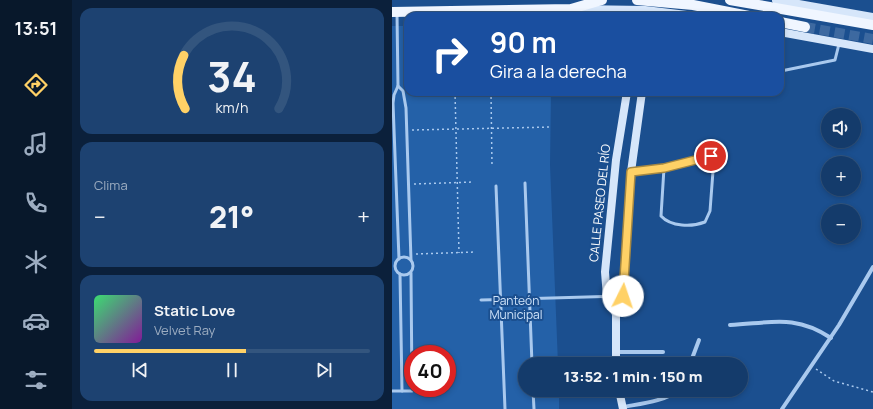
<!DOCTYPE html>
<html lang="es">
<meta charset="utf-8">
<style>
:root{--surface:#143b6b;--page:#1d4271;--text:#f1f3f6;--muted:#9dadc1;--line:#33557e;--accent:#ffd166}
body{margin:0;font-family:Manrope,sans-serif;background:var(--page);color:var(--text);height:100vh;display:flex;flex-direction:column;font-size:15px;white-space:nowrap}
*{box-sizing:border-box;margin:0}
p{font-size:13px;color:var(--muted)}
.icon{flex:none;width:22px;height:22px;fill:none;stroke:currentColor;stroke-width:2;stroke-linecap:round;stroke-linejoin:round}
.map{position:relative;flex:1;overflow:hidden}
.drawer{display:flex;flex-direction:column;gap:8px;padding:8px;background:#0b203b;width:320px}
.drawer>*{flex:none}
.top-card{position:absolute;left:12px;top:12px;width:380px;height:84px;border-radius:12px;box-shadow:0 2px 6px #0003,0 0 0 1px var(--line);background:#1a4fa0;color:#fff;overflow:hidden}
.tools{position:absolute;left:429px;top:108px;display:grid;gap:8px}
.tools a{display:grid;place-items:center;width:40px;height:40px;border-radius:50%;background:var(--surface);box-shadow:0 2px 6px #0003,0 0 0 1px var(--line);font-size:20px}
.speed{position:absolute;left:12px;top:345px;display:flex;gap:8px;font-size:20px;font-weight:700;text-align:center}
.speed>*{display:grid;place-content:center;width:52px;height:52px;border-radius:50%;background:var(--surface);box-shadow:0 2px 6px #0003,0 0 0 1px var(--line);line-height:1}
.speed .limit{border:6px solid #d22;background:#fff;color:#111}
.pin{position:absolute;display:grid;place-items:center;width:34px;height:34px;color:#fff;margin:-17px;border:2px solid #fff;border-radius:50%;box-shadow:0 1px 4px #0007}
.me{position:absolute;width:44px;margin:-22px;rotate:4deg;stroke-linejoin:round;filter:drop-shadow(0 0 3px #0008)}
.turn{display:flex;align-items:center;gap:14px;height:84px;padding:0 20px;font-size:18px}
.turn .icon{width:52px;height:52px;stroke-width:2.5}
.turn b{display:block;font-size:28px;line-height:34px}
.big{font-size:30px;font-weight:800;line-height:1.1}
.drawer .tile{flex:1;display:flex;flex-direction:column;justify-content:center;gap:6px;min-width:0;padding:0 14px;border-radius:12px;background:var(--page)}
.drawer .dial{align-items:center;gap:0}
.dial svg{height:104px;overflow:visible;fill:none;stroke:var(--line);stroke-width:7;stroke-linecap:round;text-anchor:middle}
.dial text{fill:var(--text);stroke:none}
.song{display:flex;align-items:center;gap:12px}
.cover{width:48px;height:48px;border-radius:6px;background:linear-gradient(135deg,hsl(140 70% 55%),hsl(290 70% 35%))}
.played{height:4px;border-radius:2px;background:linear-gradient(90deg,var(--accent) 55%,var(--line) 55%)}
.keys{display:flex;justify-content:space-around;direction:ltr}
.heat{display:flex;justify-content:space-between;align-items:center;font-size:22px;direction:ltr}
.trip{position:absolute;left:126px;top:357px;width:230px;height:40px;border-radius:20px;background:var(--surface);box-shadow:0 2px 6px #0003,0 0 0 1px var(--line);font-weight:800;line-height:40px;text-align:center}
main{display:flex;flex:1;min-height:0}
.tabs{display:flex;flex-direction:column;width:72px;justify-content:space-around;align-items:center;background:#08182b;color:var(--muted)}
.tabs .icon{width:28px;height:28px}
.tabs .on{color:var(--accent)}
.tabs b{font-size:18px;color:var(--text)}
.map>svg:first-child{display:block}
.green{fill:#2461a8;fill-rule:evenodd}
.lines{fill:none;stroke-linecap:round;stroke-linejoin:round}
.primary-tunnel{stroke:#3d69a0;stroke-width:10;stroke-dasharray:10 5;stroke-linecap:butt}
.path{stroke:#a9c9ee;stroke-width:1.5;stroke-dasharray:2 3;stroke-linecap:butt}
.lane{stroke:#a9c9ee;stroke-width:3}
.street{stroke:#a9c9ee;stroke-width:4}
.secondary{stroke:#d6e6fa;stroke-width:8}
.primary{stroke:#f0f6ff;stroke-width:10}
.route-casing{stroke:#a68842;stroke-width:10}
.route{stroke:#ffd166;stroke-width:7}
.labels{text-anchor:middle;stroke-width:4;stroke-linejoin:round;paint-order:stroke}
.street-label{font-size:12px;fill:#fff;stroke:#1b4f8f}
.park-label{font-size:12px;fill:#cfe3fa;stroke:#1b4f8f}
</style>
<main>
<nav class="tabs">
<b>13:51</b>
<svg class="icon on" aria-label="directions" viewBox="0 0 24 24"><path d="M12 3l9 9-9 9-9-9zM9 14v-3h6M13 9l2 2-2 2"/></svg>
<svg class="icon" aria-label="music" viewBox="0 0 24 24"><path d="M9 18V5l10-2v13"/><circle cx="6" cy="18" r="3"/><circle cx="16" cy="16" r="3"/></svg>
<svg class="icon" aria-label="phone" viewBox="0 0 24 24"><path d="M5 4h4l2 5-3 2q2 4 5 5l2-3 5 2v4C11 20 4 13 5 4z"/></svg>
<svg class="icon" aria-label="climate" viewBox="0 0 24 24"><path d="M12 3v18M4 7l16 10M4 17L20 7"/></svg>
<svg class="icon" aria-label="car" viewBox="0 0 24 24"><path d="M5 17H2v-5l4-1 3-4h7l3 4 3 1v5h-3M9 17h6M6 11h13"/><circle cx="7" cy="17" r="2"/><circle cx="17" cy="17" r="2"/></svg>
<svg class="icon" aria-label="filters" viewBox="0 0 24 24"><path d="M4 7h16M4 17h16"/><circle cx="9" cy="7" r="2"/><circle cx="15" cy="17" r="2"/></svg>
</nav>
<section class="drawer">
<div class="tile dial"><svg viewBox="0 0 100 80">
<path d="M14 69A42 42 0 1 1 86 69"/>
<path d="M14 69A42 42 0 0 1 13 28" stroke="#ffd166"/>
<text x="50" y="56" font-size="32" font-weight="700">34</text>
<text x="50" y="72" font-size="11">km/h</text>
</svg></div>
<div class="tile"><p>Clima</p>
<div class="heat"><a>−</a><b class="big">21°</b><a>+</a></div>
</div>
<div class="tile">
<div class="song"><i class="cover"></i><div><b>Static Love</b><p>Velvet Ray</p></div></div>
<div class="played"></div>
<div class="keys"><svg class="icon" aria-label="previous" viewBox="0 0 24 24"><path d="M18 5L8 12l10 7zM5 5v14"/></svg><svg class="icon" aria-label="pause" viewBox="0 0 24 24"><path d="M8 5v14M16 5v14"/></svg><svg class="icon" aria-label="next" viewBox="0 0 24 24"><path d="M6 5l10 7-10 7zM19 5v14"/></svg></div>
</div>
</section>
<div class="map">
<svg width="481" height="409" viewBox="0 0 481 409">
<rect width="100%" height="100%" fill="#1b4f8f"/>
<path class="green" d="M0,26H16V92H159L158,165L166,364H133V390H167V409H0ZM21,354H55V388H21Z"/>
<g class="lines">
<polyline class="primary-tunnel" points="413,27 481,39"/>
<g class="path">
<polyline points="63,92 67,253"/>
<polyline points="99,92 100,166"/>
<polyline points="20,130 160,127"/>
<polyline points="22,184 81,182"/>
<polyline points="24,254 83,252"/>
<polyline points="424,369 442,381 481,392"/>
</g>
<g class="lane">
<polyline points="5,14 6,86 2,95 1,103 7,259"/>
<polyline points="389,71 443,60 447,44"/>
<polyline points="6,86 11,91 14,108 19,260"/>
<path d="M239,172L272,168L313,157L319,156L322,158L318,211L313,222C300,227 279,227 269,216L272,168"/>
<polyline points="133,183 140,364"/>
<polyline points="104,186 113,409"/>
<circle cx="12" cy="266" r="9"/>
<polyline points="8,274 10,391"/>
<polyline points="89,300 229,296"/>
<polyline points="141,390 142,409"/>
<polyline points="0,391 20,391 19,273"/>
</g>
<g class="street">
<path d="M338,325C379,323 403,314 439,338"/>
<polyline points="224,352 271,352"/>
<polyline points="298,364 307,340"/>
<path d="M231,407C246,404 275,401 286,390"/>
<polyline points="390,409 447,325 481,267"/>
</g>
<g class="secondary">
<polyline points="384,0 481,17"/>
<polyline points="184,9 253,10 303,16"/>
<polyline points="388,32 481,49"/>
<polyline points="224,314 215,297 213,272 224,160 235,92"/>
<polyline points="224,364 224,314 231,296 239,172 250,92"/>
<polyline points="227,390 231,409"/>
</g>
<g class="primary">
<polyline points="245,0 301,5 357,16"/>
<polyline points="338,0 481,25"/>
<polyline points="0,12 179,9 210,0"/>
<polyline points="388,22 413,27"/>
</g>
</g>
<g class="lines">
<defs>
<polyline id="route" points="231,296 239,172 272,168 319,156"/>
</defs>
<use href="#route" class="route-casing"/>
<use href="#route" class="route"/>
</g>
<g class="labels">
<g class="street-label">
<text transform="translate(208 203) rotate(-84)" y="4">CALLE PASEO DEL RÍO</text>
</g>
<g class="park-label">
<text x="124" y="305">Panteón<tspan x="124" dy="14">Municipal</tspan></text>
</g>
</g>
</svg>
<div class="tools">
<a><svg class="icon" aria-label="sound" viewBox="0 0 24 24"><path d="M4 9h4l5-4v14l-5-4H4zM17 9q2 3 0 6"/></svg></a>
<a>+</a>
<a>−</a>
</div>
<div class="speed"><div class="limit">40</div></div>
<div class="pin" style="left:319px;top:156px;background:#d93025"><svg class="icon" aria-label="arrive" viewBox="0 0 24 24"><path d="M6 21V4h12l-3 4 3 4H6"/></svg></div>
<svg class="me" style="left:231px;top:296px" viewBox="-20 -20 40 40"><circle r="19" fill="#fff"/><path d="M0-13L10 11 0 6-10 11z" fill="#ffd166"/></svg>
<div class="trip">13:52 · 1 min · 150 m</div>
<div class="top-card">
<div class="turn"><svg class="icon" aria-label="right" viewBox="0 0 24 24"><path d="M7 20v-9h11M14 6l5 5-5 5"/></svg><div><b>90 m</b>Gira a la derecha</div></div>
</div>
</div>
</main>
